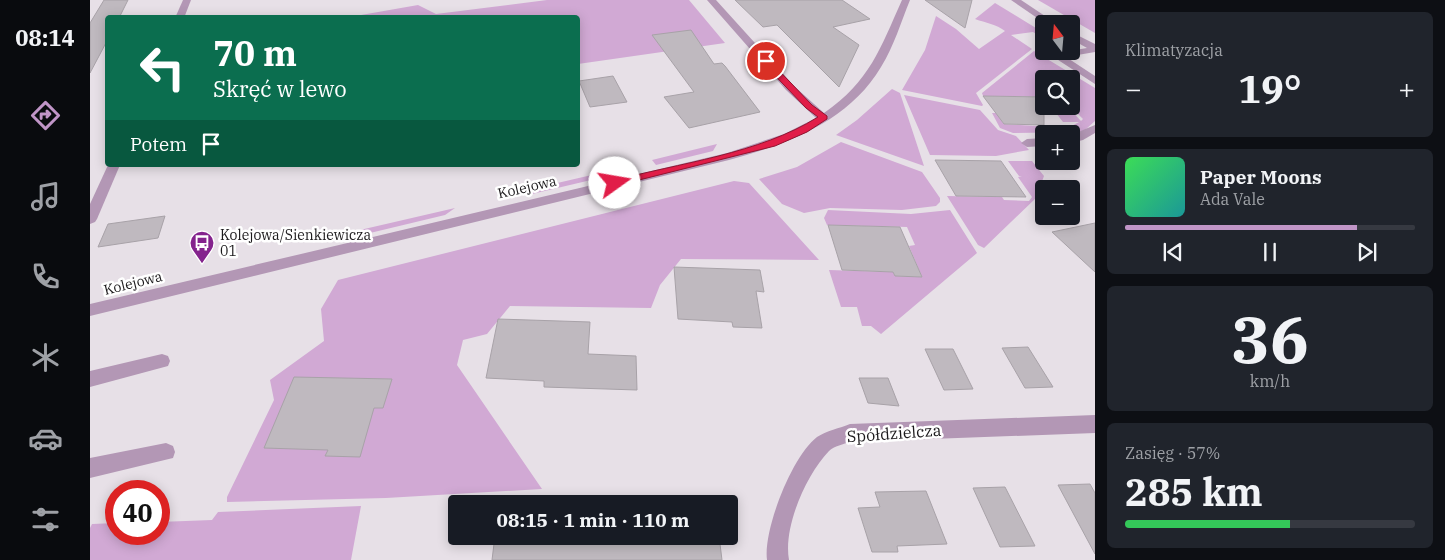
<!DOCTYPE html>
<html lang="pl">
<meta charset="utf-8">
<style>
:root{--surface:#171b24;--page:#20242c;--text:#f1f3f6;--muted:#9ea1a6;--line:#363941;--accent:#c095c7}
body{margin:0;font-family:"IBM Plex Serif",serif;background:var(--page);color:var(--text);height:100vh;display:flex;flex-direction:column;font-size:19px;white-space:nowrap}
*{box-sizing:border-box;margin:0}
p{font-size:16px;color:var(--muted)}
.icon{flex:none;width:28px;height:28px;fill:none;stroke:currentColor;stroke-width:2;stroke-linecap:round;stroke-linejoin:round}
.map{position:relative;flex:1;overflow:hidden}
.panel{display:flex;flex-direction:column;gap:12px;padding:12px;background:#0d0f14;width:350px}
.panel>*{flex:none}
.top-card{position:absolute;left:15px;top:15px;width:475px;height:152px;border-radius:5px;box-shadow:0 2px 12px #0003;background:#0b6e4f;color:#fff;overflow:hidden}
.needle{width:32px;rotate:344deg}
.buttons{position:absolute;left:945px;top:15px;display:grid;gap:10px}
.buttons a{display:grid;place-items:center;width:45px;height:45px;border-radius:5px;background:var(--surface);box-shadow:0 2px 12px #0003;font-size:25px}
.speed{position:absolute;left:15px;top:480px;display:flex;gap:10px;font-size:25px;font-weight:700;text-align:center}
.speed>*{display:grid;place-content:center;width:65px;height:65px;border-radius:50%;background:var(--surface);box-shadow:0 2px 12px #0003;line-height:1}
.speed .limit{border:8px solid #d22;background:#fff;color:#111}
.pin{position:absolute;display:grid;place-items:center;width:42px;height:42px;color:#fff;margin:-21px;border:2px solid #fff;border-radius:50%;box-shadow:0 1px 5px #0007}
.me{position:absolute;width:55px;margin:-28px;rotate:77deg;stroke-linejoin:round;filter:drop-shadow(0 0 4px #0008)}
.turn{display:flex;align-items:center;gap:18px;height:105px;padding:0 25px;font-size:22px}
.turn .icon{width:65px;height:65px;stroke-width:2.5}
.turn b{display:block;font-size:35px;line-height:42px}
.then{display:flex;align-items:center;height:48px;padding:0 25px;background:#0003;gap:10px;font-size:19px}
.big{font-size:38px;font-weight:800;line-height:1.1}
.panel .card{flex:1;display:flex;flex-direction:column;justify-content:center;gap:8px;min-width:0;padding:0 18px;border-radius:8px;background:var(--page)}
.panel .dial{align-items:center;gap:0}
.dial b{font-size:65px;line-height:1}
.song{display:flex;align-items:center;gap:15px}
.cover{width:60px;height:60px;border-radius:8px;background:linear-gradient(135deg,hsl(130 70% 55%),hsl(180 70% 35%))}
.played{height:5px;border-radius:2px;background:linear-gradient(90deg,var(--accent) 80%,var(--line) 80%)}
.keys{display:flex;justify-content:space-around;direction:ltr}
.heat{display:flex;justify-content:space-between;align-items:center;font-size:28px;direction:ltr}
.charge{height:8px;border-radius:4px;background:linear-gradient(90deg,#34c759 57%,var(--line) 0)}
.trip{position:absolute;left:358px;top:495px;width:290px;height:50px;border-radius:5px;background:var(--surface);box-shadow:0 2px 12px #0003;font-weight:800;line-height:50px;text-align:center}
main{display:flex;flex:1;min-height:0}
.tab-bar{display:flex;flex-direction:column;width:90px;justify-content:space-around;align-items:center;background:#090b0e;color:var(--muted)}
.tab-bar .icon{width:35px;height:35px}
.tab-bar .on{color:var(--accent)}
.tab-bar b{font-size:22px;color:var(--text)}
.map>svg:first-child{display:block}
.green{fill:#d1a9d4}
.building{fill:#bfb9bf;stroke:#a8a2a8}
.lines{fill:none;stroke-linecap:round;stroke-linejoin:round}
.minor{fill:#b397b5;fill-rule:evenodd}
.route{fill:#e11d48;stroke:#92132f}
.labels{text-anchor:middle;stroke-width:5;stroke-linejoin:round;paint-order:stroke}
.street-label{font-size:14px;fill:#1c1a1c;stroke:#fff}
.poi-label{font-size:14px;fill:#1c1a1c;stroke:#fff;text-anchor:start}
.near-street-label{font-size:16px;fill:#1c1a1c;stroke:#fff}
</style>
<main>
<nav class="tab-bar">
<b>08:14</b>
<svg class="icon on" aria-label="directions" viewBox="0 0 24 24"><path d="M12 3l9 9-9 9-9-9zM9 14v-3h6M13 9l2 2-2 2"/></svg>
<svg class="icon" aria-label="music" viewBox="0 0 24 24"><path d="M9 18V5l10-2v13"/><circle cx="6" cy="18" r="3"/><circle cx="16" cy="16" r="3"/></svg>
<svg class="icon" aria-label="phone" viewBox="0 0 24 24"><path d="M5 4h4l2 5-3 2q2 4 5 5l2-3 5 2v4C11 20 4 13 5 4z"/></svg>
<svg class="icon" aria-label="climate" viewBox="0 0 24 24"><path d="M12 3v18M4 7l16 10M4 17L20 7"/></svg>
<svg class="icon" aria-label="car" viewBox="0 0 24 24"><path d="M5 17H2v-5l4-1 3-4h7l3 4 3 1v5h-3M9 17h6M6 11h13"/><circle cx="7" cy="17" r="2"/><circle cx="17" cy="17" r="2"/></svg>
<svg class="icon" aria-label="filters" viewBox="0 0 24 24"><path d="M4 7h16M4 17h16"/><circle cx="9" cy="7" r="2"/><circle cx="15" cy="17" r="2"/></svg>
</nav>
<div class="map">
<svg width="1005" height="560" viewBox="0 0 1005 560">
<rect width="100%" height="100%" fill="#e7e0e7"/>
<g class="green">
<polygon points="457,0 599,0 635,43 488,64 488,18 254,18 328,5 346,14"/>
<polygon points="948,0 1005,0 1005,33"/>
<path d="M905,3L954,33V39L943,32L921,35L942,49L886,93L893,105L892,106L812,90L835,50L846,16L866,29L889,49L915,31C906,24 896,23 885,19Z"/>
<polygon points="944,51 1005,88 1005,121 995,130 988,132 923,133 910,128 902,113 906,113 914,124 978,128 989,122 973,122 962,108 967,108 966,106 977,106 991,121 993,119 980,106 981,79 954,79 954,92 950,91 954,97 893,96 892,93"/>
<polygon points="802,89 810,93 834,166 746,135 767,120"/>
<polygon points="814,95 890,110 908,130 926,136 939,150 906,156 840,155"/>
<polygon points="751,142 832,172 850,198 850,202 846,206 812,210 740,208 714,213 692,204 669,179 707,167"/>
<polygon points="627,144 623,151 566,165 562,160"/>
<polygon points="918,161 942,161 954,176 946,198 894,248 888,245 857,196 912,197 914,200 939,201 942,197 928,177 932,176 929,176"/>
<polygon points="506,174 506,176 501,180 442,194 433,191"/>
<polygon points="644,181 659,183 729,260 591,259 570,285 561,308 420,306 397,334 373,340 367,365 452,489 296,498 137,502 137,497 184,400 180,380 234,341 231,309 248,280"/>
<polygon points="365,208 355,215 280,233 270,230"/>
<polygon points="738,210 821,214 860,210 887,253 791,334 781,326 772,326 767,307 751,307 739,270 803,272 805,276 832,277 819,246 825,245 817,227 737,225 734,218"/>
<polygon points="271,506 261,560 0,560 0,528 2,524 26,523 26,534 69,534 69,522 122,520 128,512"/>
</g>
<g class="building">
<polygon points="14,0 38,0 29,18 18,18 18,39 0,73 0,23"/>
<polygon points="645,0 752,0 780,19 743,27 769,45 749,87 687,25 673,27"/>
<polygon points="835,0 882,0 875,28"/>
<polygon points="601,30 624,64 632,63 635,66 670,112 599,128 574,97 604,92 562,35"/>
<polygon points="523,76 537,102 500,107 489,81"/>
<polygon points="893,96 954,97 954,125 914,124"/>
<polygon points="845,160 911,161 936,197 866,196"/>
<polygon points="75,216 68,238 8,247 18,224"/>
<polygon points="1005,223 1005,272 962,232"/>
<polygon points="738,225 810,227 832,277 805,276 803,272 752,270"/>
<polygon points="584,267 670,270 674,292 666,291 672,328 643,327 642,322 588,319"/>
<polygon points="408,319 500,322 498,354 546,356 547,390 454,387 454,381 396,378"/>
<polygon points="938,347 963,387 935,388 912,348"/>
<polygon points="835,349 863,349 883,389 854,390"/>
<polygon points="204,377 302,379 293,408 284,408 270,457 235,456 238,450 174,448"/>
<polygon points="769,378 798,378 809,406 778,403"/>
<polygon points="1000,484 1005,493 1005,554 968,485"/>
<polygon points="915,487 945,546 910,547 883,488"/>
<polygon points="836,491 857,544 807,546 808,552 782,552 768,508 790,507 785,492"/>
<polygon points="405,536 629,536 632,560 402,560"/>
</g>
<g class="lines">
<g class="minor">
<polygon points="93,0 101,0 94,18 85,18"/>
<path d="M617,0H626L704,86L734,113C780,81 790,49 812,0H820C811,22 804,46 791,67C759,121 698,144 639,160L0,316V304L637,153L694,134L726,118L696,90Z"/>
<polygon points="921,0 931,0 967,24 956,24"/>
<polygon points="981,32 1005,44 1005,52 976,57 1005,76 1005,84 962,56 967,53 997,48 981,39"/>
<polygon points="1005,125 1005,133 993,140 981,143 981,135"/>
<polygon points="954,138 954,146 937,147 931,143 937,139"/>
<polygon points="18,165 30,165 7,219 5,222 0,224 0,204"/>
<polygon points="72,354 78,356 80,361 78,366 0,387 0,371"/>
<path d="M1005,415V433L760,442C754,444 744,446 739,451C716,475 693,527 699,560H677C673,530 702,456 727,437C736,431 750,428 760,424Z"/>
<polygon points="76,443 83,446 85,452 83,458 0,478 0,458"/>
</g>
</g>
<path class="route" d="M673,59H678L722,105L737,116V119L717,132L685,146L525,186H522V181C589,163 669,154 728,117L716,108L673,63Z"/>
<defs>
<symbol id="bus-pin" viewBox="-11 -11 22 30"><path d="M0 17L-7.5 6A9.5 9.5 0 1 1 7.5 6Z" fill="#84238d" stroke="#fff"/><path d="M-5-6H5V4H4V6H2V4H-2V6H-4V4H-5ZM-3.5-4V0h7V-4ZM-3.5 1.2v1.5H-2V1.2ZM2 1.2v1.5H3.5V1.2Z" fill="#fff"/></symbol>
</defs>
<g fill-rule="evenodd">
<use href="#bus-pin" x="98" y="229" width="28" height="38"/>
</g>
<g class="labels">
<g class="street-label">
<text transform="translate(437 187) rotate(-13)" y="5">Kolejowa</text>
<text transform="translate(43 283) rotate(-14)" y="5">Kolejowa</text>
</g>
<g class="poi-label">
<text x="130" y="240">Kolejowa/Sienkiewicza<tspan x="130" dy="16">01</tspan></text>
</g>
<g class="near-street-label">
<text transform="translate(804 433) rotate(-4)" y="6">Spółdzielcza</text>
</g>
</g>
</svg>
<div class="buttons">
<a><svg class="needle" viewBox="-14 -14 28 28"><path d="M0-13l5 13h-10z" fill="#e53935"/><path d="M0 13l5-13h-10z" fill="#9ea1a6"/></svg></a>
<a><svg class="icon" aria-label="search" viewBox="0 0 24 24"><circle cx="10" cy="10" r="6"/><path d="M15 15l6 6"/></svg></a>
<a>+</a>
<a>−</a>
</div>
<div class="speed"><div class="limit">40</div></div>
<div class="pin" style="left:676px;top:61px;background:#d93025"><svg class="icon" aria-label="arrive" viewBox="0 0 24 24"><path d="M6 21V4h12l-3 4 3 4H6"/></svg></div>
<svg class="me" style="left:525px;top:183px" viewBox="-20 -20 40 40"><circle r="19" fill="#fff"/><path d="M0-13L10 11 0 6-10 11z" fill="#e11d48"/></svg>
<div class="trip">08:15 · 1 min · 110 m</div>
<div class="top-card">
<div class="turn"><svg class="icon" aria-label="left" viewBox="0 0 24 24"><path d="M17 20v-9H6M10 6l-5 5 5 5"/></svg><div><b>70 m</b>Skręć w lewo</div></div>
<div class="then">Potem<svg class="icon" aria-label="arrive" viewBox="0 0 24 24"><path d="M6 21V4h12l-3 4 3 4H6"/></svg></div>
</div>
</div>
<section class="panel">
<div class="card"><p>Klimatyzacja</p>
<div class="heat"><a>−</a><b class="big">19°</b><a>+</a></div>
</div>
<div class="card">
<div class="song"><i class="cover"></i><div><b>Paper Moons</b><p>Ada Vale</p></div></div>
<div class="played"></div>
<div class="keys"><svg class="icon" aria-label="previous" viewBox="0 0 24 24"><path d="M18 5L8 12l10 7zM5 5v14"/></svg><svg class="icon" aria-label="pause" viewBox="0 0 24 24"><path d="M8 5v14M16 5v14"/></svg><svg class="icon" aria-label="next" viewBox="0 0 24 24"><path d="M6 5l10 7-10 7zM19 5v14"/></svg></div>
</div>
<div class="card dial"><b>36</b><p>km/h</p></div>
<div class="card"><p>Zasięg · 57%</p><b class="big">285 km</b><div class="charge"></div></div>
</section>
</main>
